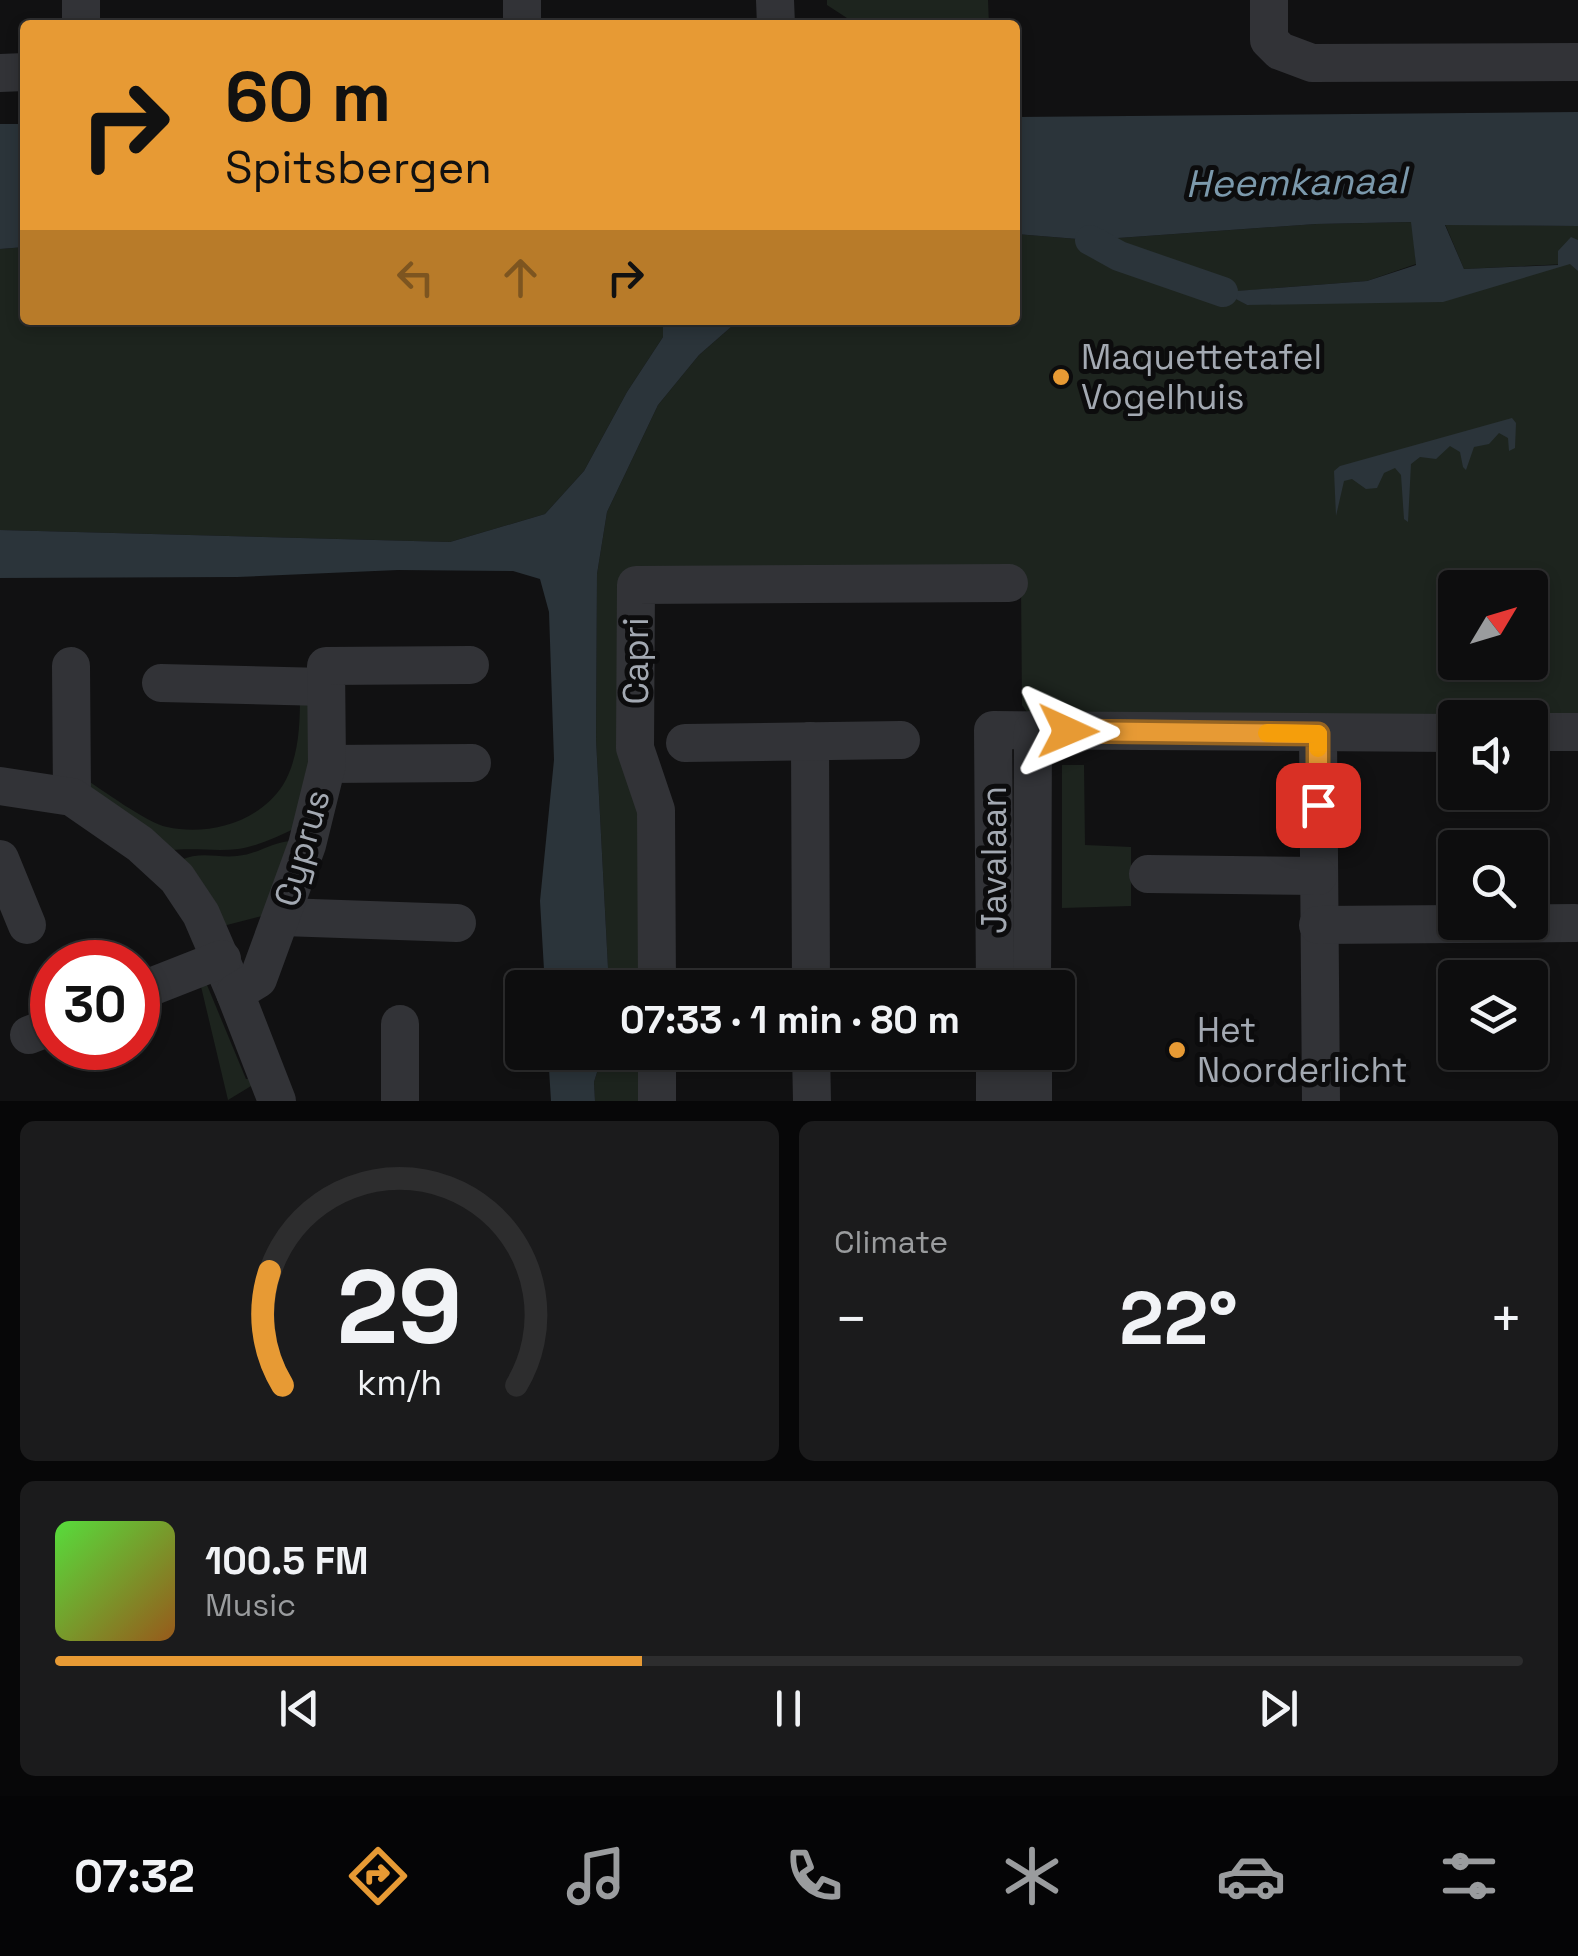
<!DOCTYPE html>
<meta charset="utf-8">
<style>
:root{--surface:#0d0d0e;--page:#1b1b1c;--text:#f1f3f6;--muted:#9a9c9e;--line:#2d2d2e;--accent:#e79a34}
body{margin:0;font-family:"Space Grotesk",sans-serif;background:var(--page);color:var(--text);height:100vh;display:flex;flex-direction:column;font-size:38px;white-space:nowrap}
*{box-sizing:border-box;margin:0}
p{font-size:32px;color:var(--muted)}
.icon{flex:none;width:55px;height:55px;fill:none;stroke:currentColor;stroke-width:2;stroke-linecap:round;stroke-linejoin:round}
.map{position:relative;height:1101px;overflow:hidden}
.details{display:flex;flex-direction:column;gap:20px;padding:20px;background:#070708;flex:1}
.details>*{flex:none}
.top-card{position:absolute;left:20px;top:20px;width:1000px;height:305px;border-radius:10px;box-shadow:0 5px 15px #0003,0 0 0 2px var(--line);background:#e79a34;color:#111;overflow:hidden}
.needle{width:65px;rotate:52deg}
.buttons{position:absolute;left:1438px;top:570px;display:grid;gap:20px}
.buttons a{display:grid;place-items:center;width:110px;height:110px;border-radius:10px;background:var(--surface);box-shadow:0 5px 15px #0003,0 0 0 2px var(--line);font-size:50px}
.speed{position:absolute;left:30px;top:940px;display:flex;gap:20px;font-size:50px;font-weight:700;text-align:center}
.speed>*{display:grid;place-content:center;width:130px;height:130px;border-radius:50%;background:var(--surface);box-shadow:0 5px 15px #0003,0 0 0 2px var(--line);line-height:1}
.speed .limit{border:15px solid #d22;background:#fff;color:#111}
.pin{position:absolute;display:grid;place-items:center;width:85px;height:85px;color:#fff;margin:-42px;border-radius:20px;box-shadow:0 5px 15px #0006}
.me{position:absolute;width:110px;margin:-55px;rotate:91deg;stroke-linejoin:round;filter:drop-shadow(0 0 8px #0008)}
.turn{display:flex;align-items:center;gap:35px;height:210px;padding:0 40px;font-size:45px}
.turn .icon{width:130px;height:130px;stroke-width:2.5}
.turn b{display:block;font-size:70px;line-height:85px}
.lanes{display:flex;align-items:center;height:95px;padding:0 40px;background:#0003;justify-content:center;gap:50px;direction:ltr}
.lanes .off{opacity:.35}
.big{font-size:75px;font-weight:600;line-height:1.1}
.details .card{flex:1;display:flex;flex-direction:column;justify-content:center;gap:15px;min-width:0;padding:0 35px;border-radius:15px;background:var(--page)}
.details .dial{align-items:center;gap:0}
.dial svg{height:260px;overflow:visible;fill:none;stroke:var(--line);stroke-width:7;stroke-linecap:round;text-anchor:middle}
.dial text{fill:var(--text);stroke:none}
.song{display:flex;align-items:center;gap:30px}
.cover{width:120px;height:120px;border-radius:15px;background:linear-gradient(135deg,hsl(110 70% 55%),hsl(30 70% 35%))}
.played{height:10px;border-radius:5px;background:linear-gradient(90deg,var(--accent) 40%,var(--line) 40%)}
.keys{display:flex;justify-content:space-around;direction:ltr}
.heat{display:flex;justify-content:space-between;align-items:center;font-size:55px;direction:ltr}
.details .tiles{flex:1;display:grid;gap:20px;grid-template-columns:1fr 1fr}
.card:last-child{grid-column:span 2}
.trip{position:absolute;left:505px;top:970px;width:570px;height:100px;border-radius:10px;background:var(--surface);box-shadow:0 5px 15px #0003,0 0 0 2px var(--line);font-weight:600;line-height:100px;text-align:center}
.dock{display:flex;height:160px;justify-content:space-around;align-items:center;background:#050506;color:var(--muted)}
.dock .icon{width:70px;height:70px}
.dock .on{color:var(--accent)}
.dock b{font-size:45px;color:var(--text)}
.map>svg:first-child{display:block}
.green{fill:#1d241e;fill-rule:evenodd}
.water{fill:#2b343a}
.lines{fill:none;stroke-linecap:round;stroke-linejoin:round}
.canal{stroke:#2b343a;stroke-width:30}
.minor{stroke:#323337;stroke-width:38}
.route-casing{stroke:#966422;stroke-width:25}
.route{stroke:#e79a34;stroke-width:18}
.slow{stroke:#f59e0b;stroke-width:18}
.poi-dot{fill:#e79a34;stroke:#0c0c0d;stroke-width:4}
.labels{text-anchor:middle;stroke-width:10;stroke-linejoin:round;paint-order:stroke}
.poi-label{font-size:35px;fill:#a3a9b2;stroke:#0c0c0d;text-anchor:start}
.street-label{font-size:35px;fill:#a3a9b2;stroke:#0c0c0d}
.water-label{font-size:38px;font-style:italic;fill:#7b99ac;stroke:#0c0c0d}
</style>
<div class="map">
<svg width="1578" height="1101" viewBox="0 0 1578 1101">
<rect width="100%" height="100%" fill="#111112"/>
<g class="green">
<polygon points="827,0 988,0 989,25 843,25 847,18 827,5"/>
<path d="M1412,222L1416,264L1367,281L1226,292L1247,305L1566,264L1464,269L1445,224L1578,226V717L1032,719L1022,705L1021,585L624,574L643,813V988L609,987L596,739L597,574L607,512L658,405L699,355L739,320H1015V234L1090,240L1316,224ZM1455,588H1530V662H1455Z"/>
<polygon points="25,247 25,320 663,320 663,337 627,392 584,471 545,514 450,542 0,530 0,249"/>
<path d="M300,695H308L311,752L298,827C279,836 259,846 238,849C215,852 192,847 167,851L93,797L81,776C101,789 147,823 167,827C209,836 259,822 283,785C299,758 300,725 300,695Z"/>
<polygon points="1062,765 1084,765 1085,845 1131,847 1131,906 1062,908"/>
<path d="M291,841L270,914L223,926L181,860C200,851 217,858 237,856C256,855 272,842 291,841Z"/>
<polygon points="199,978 207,985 246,1079 252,1078 256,1083 228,1100"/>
<polygon points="603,1053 643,1053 643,1101 595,1101 594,1082"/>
</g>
<g class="water">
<polygon points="1578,112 1578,226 1445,225 1464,269 1558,265 1558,251 1571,237 1578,240 1578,271 1570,264 1443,302 1247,305 1223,292 1367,281 1416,265 1411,222 1316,224 1090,240 1015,234 1015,117"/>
<polygon points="0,124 25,124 25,247 0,249"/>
<polygon points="663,320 739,320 699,355 658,405 607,512 597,574 596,739 609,987 545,987 540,901 554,760 549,612 540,579 513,571 398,570 237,577 0,578 0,530 450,542 545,514 584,471 627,392 663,337"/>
<polygon points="1512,418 1516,423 1515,448 1509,451 1508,438 1499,433 1489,444 1474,447 1466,470 1463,467 1460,452 1450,446 1436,459 1420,457 1411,464 1408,522 1404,519 1401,475 1395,468 1384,473 1377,488 1366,489 1352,479 1344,481 1336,516 1334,471 1340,466"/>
<polygon points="548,1053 603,1053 594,1082 595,1101 551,1101"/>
</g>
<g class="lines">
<polyline class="canal" points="1090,240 1119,256 1223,292"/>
<g class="minor">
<polyline points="81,0 81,25"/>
<polyline points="522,0 522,25"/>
<polyline points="775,0 776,25"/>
<polyline points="1269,0 1269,40 1280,51 1312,63 1578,62"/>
<polyline points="0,73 25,72"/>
<polyline points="71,666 72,797"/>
<polyline points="161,683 325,687"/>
<polyline points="1530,732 1578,732"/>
<polyline points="1318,734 1321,1101"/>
<polyline points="810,741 811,988"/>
<polyline points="685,743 901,740"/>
<polyline points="327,764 472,763"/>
<polyline points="0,786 72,797 140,844 177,878 201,914 235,993"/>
<polyline points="0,859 27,925"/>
<polyline points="1148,874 1318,876"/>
<polyline points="283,917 457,923"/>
<polyline points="1318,925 1575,923"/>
<polyline points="657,988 656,810 635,748 636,585 1009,583"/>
<polyline points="995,988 993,730 1455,733"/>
<polyline points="1032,988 1033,730"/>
<polyline points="138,992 222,959"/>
<polyline points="400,1024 400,1101"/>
<polyline points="29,1035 52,1026"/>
<polyline points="657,1052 657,1101"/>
<polyline points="811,1052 812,1101"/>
<polyline points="995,1052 995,1101"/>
<polyline points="1033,1052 1033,1101"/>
<polyline points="277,1101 235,993 258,979 307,845 327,764 326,666 470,665"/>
</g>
</g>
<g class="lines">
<defs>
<polyline id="route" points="1068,731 1318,734 1318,805"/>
</defs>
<use href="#route" class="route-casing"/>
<use href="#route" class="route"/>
<polyline class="slow" points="1267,733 1318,734 1318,748"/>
</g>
<g class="poi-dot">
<circle cx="1061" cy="377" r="10"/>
<circle cx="1177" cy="1050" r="10"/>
</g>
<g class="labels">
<g class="poi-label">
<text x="1081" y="369">Maquettetafel<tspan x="1081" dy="40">Vogelhuis</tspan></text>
<text x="1197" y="1042">Het<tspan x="1197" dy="40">Noorderlicht</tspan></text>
</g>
<g class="street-label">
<text transform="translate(636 661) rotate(-90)" y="12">Capri</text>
<text transform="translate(302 848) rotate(-74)" y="12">Cyprus</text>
<text transform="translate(994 860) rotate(-90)" y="12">Javalaan</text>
</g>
<g class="water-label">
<text transform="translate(1296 182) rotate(-1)" y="13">Heemkanaal</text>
</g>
</g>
</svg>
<div class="buttons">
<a><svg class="needle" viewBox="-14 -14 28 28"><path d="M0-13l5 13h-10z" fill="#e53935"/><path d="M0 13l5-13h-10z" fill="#9a9c9e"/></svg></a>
<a><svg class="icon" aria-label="sound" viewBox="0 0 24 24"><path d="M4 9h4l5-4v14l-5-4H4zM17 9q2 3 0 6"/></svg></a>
<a><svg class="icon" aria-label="search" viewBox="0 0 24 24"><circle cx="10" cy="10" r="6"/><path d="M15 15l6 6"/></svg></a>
<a><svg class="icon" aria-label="layers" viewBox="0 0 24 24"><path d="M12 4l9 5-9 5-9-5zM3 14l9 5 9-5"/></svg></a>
</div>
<div class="speed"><div class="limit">30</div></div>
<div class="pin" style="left:1318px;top:805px;background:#d93025"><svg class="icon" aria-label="arrive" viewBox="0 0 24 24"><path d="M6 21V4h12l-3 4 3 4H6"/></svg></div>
<svg class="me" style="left:1068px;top:731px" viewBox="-20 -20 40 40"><path d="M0-17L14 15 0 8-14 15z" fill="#e79a34" stroke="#fff" stroke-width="4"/></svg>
<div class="trip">07:33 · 1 min · 80 m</div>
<div class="top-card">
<div class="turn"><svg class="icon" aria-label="right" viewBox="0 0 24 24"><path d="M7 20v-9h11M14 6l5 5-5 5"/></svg><div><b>60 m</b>Spitsbergen</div></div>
<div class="lanes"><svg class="icon off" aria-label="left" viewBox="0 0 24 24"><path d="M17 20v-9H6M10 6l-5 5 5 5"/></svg><svg class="icon off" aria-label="ahead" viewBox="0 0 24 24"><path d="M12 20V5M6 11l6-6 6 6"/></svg><svg class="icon" aria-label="right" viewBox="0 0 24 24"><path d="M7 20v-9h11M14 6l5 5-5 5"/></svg></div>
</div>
</div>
<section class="details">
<div class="tiles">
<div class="card dial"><svg viewBox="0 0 100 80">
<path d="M14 69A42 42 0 1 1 86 69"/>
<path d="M14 69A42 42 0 0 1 10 34" stroke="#e79a34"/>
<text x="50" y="56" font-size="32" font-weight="700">29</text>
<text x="50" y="72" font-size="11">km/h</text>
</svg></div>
<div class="card"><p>Climate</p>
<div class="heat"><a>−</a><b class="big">22°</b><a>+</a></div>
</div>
<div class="card">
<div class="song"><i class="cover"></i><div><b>100.5 FM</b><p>Music</p></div></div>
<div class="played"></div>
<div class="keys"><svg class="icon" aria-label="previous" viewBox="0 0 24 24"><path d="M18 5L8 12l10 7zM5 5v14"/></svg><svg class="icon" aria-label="pause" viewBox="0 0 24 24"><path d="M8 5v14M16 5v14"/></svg><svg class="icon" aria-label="next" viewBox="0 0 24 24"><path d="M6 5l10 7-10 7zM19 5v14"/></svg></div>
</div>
</div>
</section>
<nav class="dock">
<b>07:32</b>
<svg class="icon on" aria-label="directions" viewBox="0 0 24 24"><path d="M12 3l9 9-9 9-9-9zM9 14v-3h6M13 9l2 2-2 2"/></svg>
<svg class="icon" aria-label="music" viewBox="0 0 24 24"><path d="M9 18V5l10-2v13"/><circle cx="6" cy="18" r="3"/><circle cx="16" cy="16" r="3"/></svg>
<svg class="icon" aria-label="phone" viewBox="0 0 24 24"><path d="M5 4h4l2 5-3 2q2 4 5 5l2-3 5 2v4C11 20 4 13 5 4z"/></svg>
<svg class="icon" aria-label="climate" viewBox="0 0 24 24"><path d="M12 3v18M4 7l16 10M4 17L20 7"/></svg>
<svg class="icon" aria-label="car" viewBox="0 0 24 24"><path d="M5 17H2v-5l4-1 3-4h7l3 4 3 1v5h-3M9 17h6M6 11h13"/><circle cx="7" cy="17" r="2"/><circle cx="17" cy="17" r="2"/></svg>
<svg class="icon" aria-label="filters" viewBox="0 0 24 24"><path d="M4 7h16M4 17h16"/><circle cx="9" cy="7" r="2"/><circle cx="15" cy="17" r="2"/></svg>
</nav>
